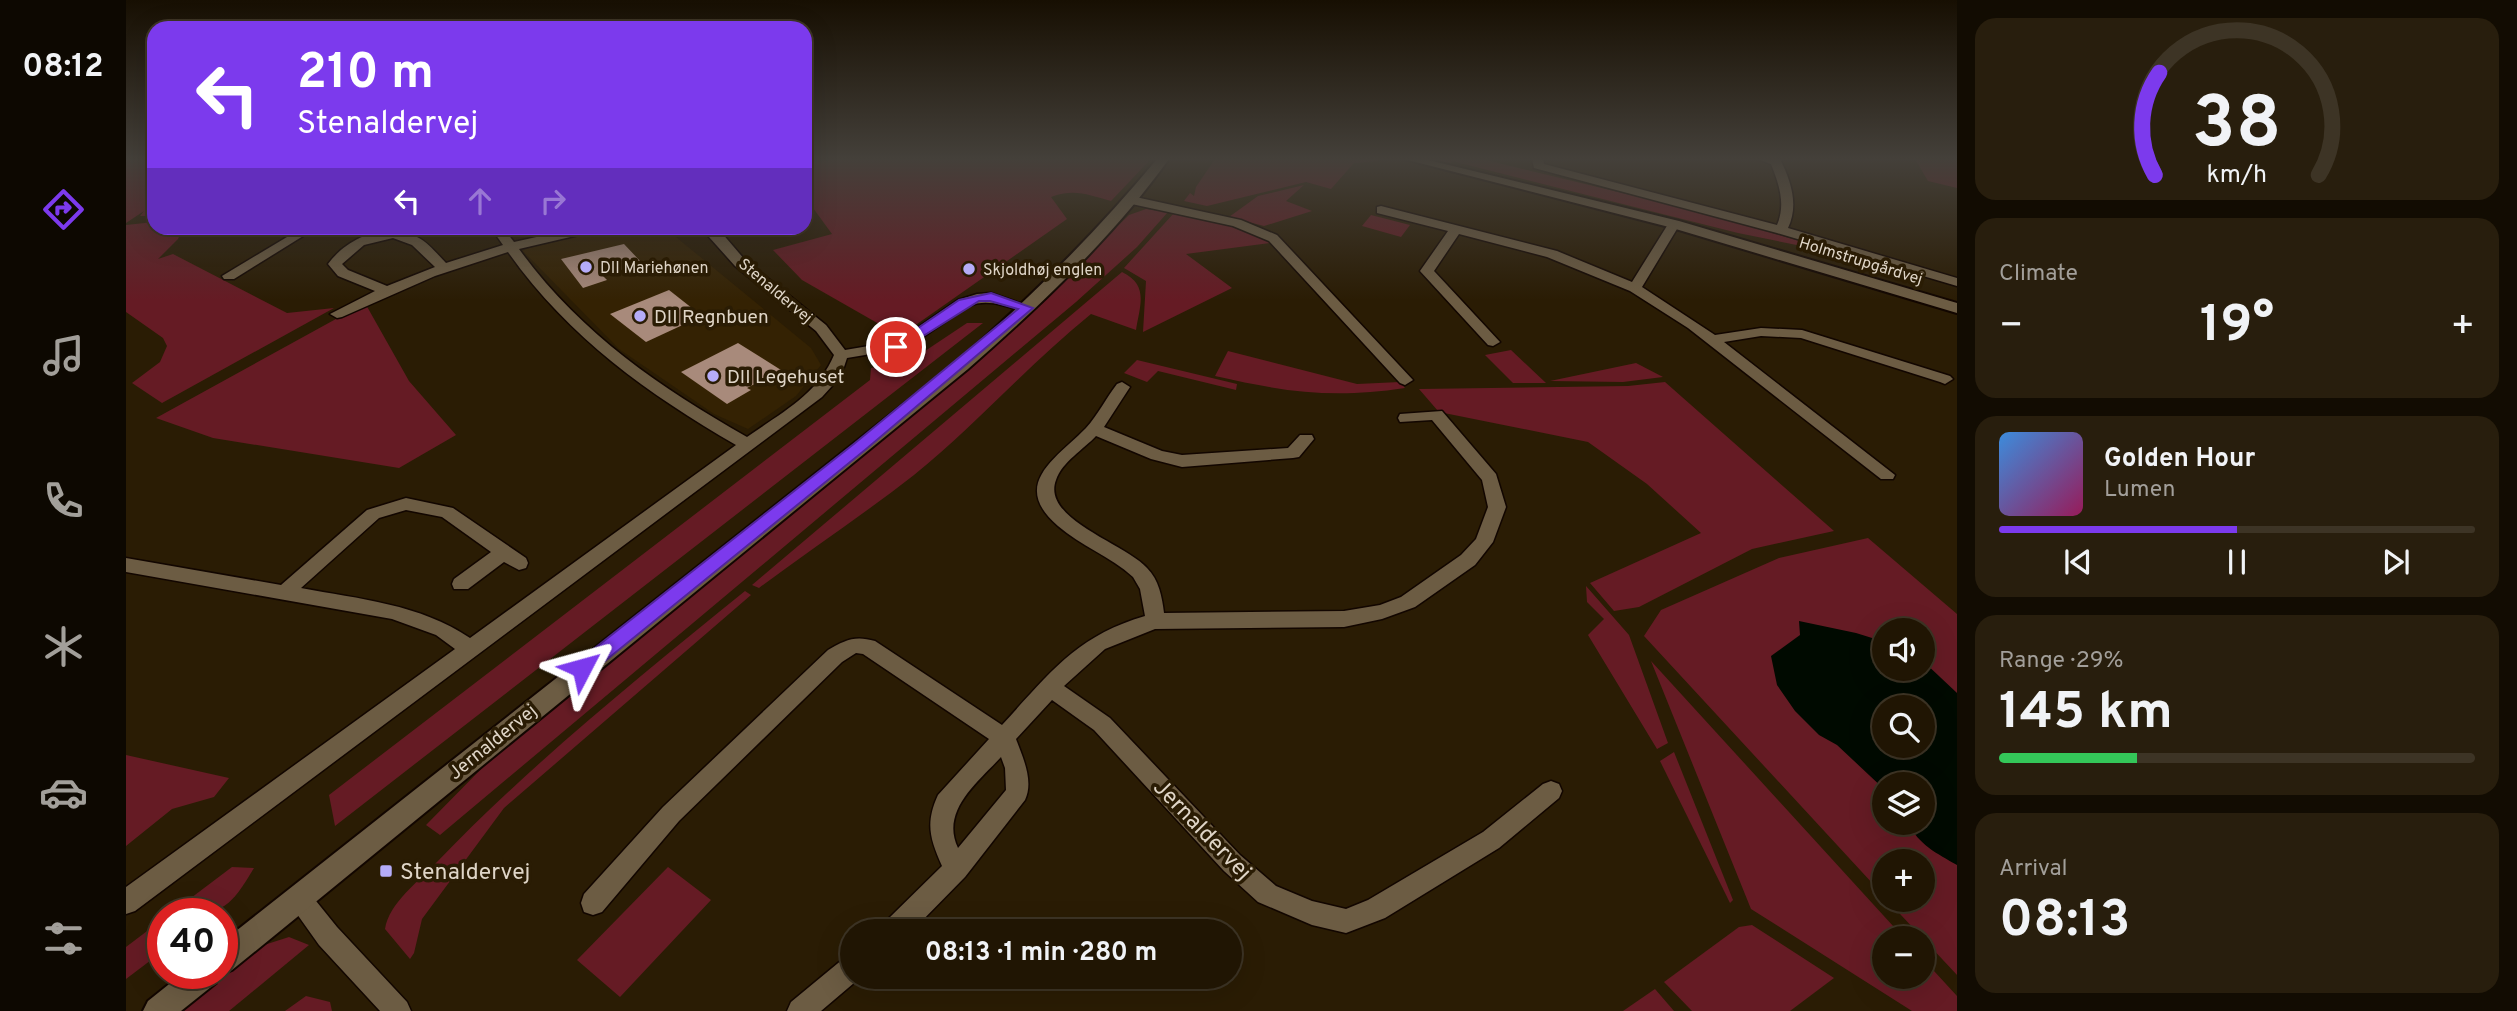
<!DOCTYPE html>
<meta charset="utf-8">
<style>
:root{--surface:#201503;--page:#281e0d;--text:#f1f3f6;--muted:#a29f9a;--line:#3d3425;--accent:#7c3aed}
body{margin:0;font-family:Overpass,sans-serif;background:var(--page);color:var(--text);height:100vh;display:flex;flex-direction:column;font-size:26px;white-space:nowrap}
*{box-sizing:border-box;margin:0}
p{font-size:23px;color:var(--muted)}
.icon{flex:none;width:38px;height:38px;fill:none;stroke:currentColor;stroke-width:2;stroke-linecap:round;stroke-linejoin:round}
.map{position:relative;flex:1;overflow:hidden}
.side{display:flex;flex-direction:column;gap:18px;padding:18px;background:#120c02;width:560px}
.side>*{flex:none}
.top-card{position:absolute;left:21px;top:21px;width:665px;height:214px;border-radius:21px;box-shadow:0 7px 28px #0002,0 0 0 2px var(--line);background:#7c3aed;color:#fff;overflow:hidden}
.buttons{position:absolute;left:1746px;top:618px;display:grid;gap:14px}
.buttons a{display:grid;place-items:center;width:63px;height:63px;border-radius:50%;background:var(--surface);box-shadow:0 7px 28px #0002,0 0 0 2px var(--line);font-size:35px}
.speed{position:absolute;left:21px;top:898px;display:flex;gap:14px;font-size:35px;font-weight:700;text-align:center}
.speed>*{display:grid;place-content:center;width:91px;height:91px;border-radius:50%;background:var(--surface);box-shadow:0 7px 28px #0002,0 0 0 2px var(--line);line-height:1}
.speed .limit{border:10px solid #d22;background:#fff;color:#111}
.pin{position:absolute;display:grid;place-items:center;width:60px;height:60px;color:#fff;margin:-30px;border:4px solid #fff;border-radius:50%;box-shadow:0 2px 7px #0007}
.me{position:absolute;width:77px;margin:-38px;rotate:51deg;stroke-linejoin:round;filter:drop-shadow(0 0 5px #0008)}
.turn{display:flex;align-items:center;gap:24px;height:147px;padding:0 35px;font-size:32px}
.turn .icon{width:91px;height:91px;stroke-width:2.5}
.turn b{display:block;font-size:49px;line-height:60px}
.lanes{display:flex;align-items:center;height:66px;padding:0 35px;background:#0003;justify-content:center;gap:35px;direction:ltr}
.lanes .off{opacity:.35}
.big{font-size:52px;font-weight:700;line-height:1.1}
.side .tile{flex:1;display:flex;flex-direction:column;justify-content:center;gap:10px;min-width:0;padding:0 24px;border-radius:21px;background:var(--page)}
.side .dial{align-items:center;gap:0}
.dial svg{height:182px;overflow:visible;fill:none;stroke:var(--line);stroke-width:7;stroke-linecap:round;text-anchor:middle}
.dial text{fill:var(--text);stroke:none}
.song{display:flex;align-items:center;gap:21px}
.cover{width:84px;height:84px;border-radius:10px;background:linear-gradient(135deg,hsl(210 70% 55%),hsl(330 70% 35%))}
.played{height:7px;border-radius:4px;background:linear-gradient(90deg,var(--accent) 50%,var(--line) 50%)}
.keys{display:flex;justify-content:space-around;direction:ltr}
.heat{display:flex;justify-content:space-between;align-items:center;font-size:38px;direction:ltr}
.charge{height:10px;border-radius:5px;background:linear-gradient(90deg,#34c759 29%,var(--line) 0)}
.trip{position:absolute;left:714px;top:919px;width:402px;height:70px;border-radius:35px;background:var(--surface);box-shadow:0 7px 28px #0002,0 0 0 2px var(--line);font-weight:700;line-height:70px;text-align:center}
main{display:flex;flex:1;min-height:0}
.tab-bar{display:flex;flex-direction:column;width:126px;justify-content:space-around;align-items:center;background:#0d0801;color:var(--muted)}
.tab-bar .icon{width:49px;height:49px}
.tab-bar .selected{color:var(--accent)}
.tab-bar b{font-size:32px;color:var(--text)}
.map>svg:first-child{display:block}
.built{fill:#342203}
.green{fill:#651b24;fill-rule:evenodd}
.water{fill:#000a00;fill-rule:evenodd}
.building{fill:#a88a7b}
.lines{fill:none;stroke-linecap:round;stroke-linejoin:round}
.minor-casing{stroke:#120600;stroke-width:3}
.tertiary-casing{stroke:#120600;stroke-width:4}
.minor{fill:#6c5c43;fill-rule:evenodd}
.tertiary{fill:#6c5c43;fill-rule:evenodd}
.route{fill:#7c3aed;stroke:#51269a;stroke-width:2}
.poi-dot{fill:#b5acf8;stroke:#2a1c04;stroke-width:2.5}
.labels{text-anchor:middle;stroke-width:7;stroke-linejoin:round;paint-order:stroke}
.far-street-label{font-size:16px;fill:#dfd5c7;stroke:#2a1c04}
.far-poi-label{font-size:16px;fill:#dfd5c7;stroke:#2a1c04;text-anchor:start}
.poi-label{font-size:19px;fill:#dfd5c7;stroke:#2a1c04;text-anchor:start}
.street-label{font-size:19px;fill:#dfd5c7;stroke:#2a1c04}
.near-street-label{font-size:23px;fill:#dfd5c7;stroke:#2a1c04}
.near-poi-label{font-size:23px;fill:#dfd5c7;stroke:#2a1c04;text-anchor:start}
</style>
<main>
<nav class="tab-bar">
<b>08:12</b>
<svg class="icon selected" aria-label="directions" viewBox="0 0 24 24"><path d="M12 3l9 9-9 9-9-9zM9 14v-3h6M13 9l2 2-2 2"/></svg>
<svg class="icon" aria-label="music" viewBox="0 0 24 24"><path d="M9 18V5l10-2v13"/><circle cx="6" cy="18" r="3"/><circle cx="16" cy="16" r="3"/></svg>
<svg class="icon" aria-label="phone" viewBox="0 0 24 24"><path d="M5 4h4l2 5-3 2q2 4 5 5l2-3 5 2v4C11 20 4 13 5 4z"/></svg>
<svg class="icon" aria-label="climate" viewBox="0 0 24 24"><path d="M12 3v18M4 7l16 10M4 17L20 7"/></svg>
<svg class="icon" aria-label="car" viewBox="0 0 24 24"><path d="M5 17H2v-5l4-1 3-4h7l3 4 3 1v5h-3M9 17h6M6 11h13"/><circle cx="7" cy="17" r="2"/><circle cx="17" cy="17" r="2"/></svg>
<svg class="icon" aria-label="filters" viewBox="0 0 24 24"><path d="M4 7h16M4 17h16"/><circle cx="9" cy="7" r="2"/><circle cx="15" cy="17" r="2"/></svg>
</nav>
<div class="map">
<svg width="1831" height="1011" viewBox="0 0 1831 1011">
<rect width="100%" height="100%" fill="#2a1c04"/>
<polygon class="built" points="491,228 539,228 685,348 695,365 670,396 622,429 588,414 493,349 397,251 409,244"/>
<g class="green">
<polygon points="0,159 28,159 28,216 14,216 18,211 0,223"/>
<path d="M715,159H1025L985,201C963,195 948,188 925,197L941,219L774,336L676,280L647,250L706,234L679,197V163Z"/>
<polygon points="1089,159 1245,159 1254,161 1228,163 1205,189 1180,182 1081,206 1058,201 1064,193 1068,196 1070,187"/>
<polygon points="1303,159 1356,159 1583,214 1720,255 1612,233 1326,161 1325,163"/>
<polygon points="1789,159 1831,159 1831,188 1802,181"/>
<polygon points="1178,185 1160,201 1186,211 1138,226 1103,217 1132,196"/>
<polygon points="1020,209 1042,212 1011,247 950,302 314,835 300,825 362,762 862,352 1003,215"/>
<path d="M1048,213C1078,219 1122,222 1144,243L1060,254L1106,288L1017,332L1020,281L998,268Z"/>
<polygon points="1245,215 1284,225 1275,237 1236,226"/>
<polygon points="28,222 28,228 57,228 52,239 32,259 47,254 161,313 208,308 36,403 6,383 34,362 41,346 37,338 0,312 0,225"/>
<path d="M996,272C1023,285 1014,305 1010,330L965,314C903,364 850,425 788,475C738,514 684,550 633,588L626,585Z"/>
<polygon points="239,303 283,381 330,435 273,468 87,438 30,418"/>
<polygon points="841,323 857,323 209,826 203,795 744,380 745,368 784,361"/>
<polygon points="1385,350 1420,383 1387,383 1359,355"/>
<path d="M1102,351L1231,384L1274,382L1279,388C1206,399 1160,392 1089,376Z"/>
<polygon points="1011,360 1111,384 1110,390 1032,371 1021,382 998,373"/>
<polygon points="1510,363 1537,377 1497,382 1424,381"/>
<polygon points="1539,382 1708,531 1626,549 1513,607 1488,611 1464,583 1575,533 1521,484 1462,442 1318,413 1312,411 1293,389 1502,386"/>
<path d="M1742,538L1831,614V975L1761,900H1797V861H1759V897L1518,636L1535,610L1653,558ZM1759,630H1797V668H1759ZM1759,707H1797V746H1759ZM1759,784H1797V822H1759Z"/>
<polygon points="1460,586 1503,635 1542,743 1531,749 1462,635 1478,619 1461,602"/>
<path d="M619,591L625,595L378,808L296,919L288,953L284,959L259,929C263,903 293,881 310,863C405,764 513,677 619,591Z"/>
<polygon points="1525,661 1778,938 1759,938 1759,976 1797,976 1797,959 1831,996 1831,1011 1786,1011 1625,909"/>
<polygon points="1548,752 1607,900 1604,903 1534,761"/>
<polygon points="0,755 103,778 88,797 46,809 0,846"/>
<path d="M106,867L128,868C101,913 95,914 45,913Z"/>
<polygon points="542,867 585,900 494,997 451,960"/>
<polygon points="37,919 37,951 0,979 0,947"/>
<polygon points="1626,925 1708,978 1664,1011 1566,1011 1538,982 1613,927"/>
<polygon points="163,937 183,945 103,1011 57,1011 138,945"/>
<polygon points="1529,989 1548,1011 1497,1011"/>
<polygon points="180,996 204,1002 206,1011 159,1011"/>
</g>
<path class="water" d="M1673,621L1730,633L1759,642V668H1797V661L1831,693V865C1812,854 1791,844 1783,823L1797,822V784H1759V790L1711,745L1693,735L1669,711L1651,685L1645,656L1674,635ZM1759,707H1797V746H1759Z"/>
<g class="building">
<polygon points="498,244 516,263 477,276 481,280 457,288 435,259"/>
<polygon points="543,290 576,316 520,342 484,314"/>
<polygon points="612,343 655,370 621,388 625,390 601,404 555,372"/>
</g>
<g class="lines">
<defs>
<g id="minor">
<path d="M1406,159H1417L1418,164L1651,225C1660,204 1653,184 1645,164L1631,159H1654C1665,181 1673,205 1662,228L1831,278V286L1651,233L1408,168Z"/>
<polygon points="1005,196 1115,220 1151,235 1287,380 1279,385 1274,383 1143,241 1107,226 1001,203 1001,197"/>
<polygon points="1255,206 1431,251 1506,282 1544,221 1552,221 1554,224 1516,287 1589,335 1635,328 1676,330 1824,376 1827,379 1819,384 1814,382 1675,338 1635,336 1598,342 1769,475 1767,479 1755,479 1562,328 1504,291 1421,257 1333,234 1308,271 1374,342 1367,346 1362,345 1294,271 1322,231 1251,213 1251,207"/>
<polygon points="176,228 190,228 108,279 98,279 96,276"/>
<path d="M365,228H377L388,242L451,228H472L470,231L393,249C453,332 533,387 621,437C655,413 692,394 708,355L690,331L609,266L575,228H589L595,232L619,260L700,325L719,350L772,341L832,300L851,294L865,293L908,308L901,312C880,307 864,298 842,306L781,348L721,358L715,376L696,397L9,911L0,914V887L329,649L310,635L266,619L0,572V558L155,585L241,510L280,498L327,508L400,558L402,563L400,568L393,570L378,562L342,589H328L326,584L328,579L365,552L316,517L280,510L253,518L175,588C233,599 294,604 344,638L610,445C522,394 442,337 382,252L309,276L216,317L211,318L204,314L249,291L212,276L202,264C222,237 259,222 291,237C303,243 311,254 320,263L377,245ZM267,238L286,245L309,267L261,286L222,270L216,264L238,245Z"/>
<path d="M996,382L1004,387L978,427L1036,451L1056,455L1162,448L1174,435H1186L1188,439L1173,457L1167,458L1056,467L1025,459L970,436C958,449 936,462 930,480C915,519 1000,544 1021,568C1033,580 1036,597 1038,613L1218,611L1254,605L1275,597L1335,555L1350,539L1362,507L1356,480L1306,420L1274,422L1272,418L1274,414L1316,411L1370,474L1380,507L1367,542L1349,565L1289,607L1256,619L1218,627L1029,629L979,649L938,686L984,718L1114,855L1150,886L1186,901L1220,909L1242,900L1357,832L1417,784L1425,781L1433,784L1436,791L1433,798L1373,848L1259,918L1220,933L1186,925L1132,902L1098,871L968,730L926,700L890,739C897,758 908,781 899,800L839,877L786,931H755L759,922L816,866C804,839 799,823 812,795L863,739L737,654L730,653L716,662L553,821L476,912L467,915L458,912L455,903L458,894L537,807L702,650C719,640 729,635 749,641L876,725C923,674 950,636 1019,616L1014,589L1007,577C984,556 955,546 932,526C883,484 931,458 960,428C972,415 980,398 991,384ZM875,757L879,768L880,790L832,848C814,811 852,782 875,757Z"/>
<polygon points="173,888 182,891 211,927 281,1002 285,1011 254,1011 193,945 161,900 164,891"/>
<polygon points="726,955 726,976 735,977 695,1011 661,1011 665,1002 717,959"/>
</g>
<g id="tertiary">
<path d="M1031,159H1043C986,238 915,305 842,369L170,918L106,970L96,974L94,973L90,983L55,1011H17L22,1001L57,973H96V942L831,362C903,299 970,233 1031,159Z"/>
<polygon points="1278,159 1298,159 1553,221 1831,303 1831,313 1543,227"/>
</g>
</defs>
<use href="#minor" class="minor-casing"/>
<use href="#tertiary" class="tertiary-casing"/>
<use href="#minor" class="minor"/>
<use href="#tertiary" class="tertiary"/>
</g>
<linearGradient id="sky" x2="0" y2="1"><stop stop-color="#170f02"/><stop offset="0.53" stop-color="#44403a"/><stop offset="1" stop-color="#44403a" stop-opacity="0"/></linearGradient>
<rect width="1831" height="300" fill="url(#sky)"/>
<polygon class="route" points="865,293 907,308 739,450 463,674 450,674 447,668 450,663 729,443 892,309 864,301 853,301 775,350 764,347 833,300"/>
<g class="poi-dot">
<circle cx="460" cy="267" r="7"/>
<circle cx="843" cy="269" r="7"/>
<circle cx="514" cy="316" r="7"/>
<circle cx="587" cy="376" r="7"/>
<rect x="253" y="864" width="14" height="14" rx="3.5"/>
</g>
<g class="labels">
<g class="far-street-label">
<text transform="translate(1735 260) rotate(17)" y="6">Holmstrupgårdvej</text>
<text transform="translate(650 290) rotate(40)" y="6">Stenaldervej</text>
</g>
<g class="far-poi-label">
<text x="474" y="273">DII Mariehønen</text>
<text x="857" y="275">Skjoldhøj englen</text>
</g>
<g class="poi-label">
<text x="528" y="323">DII Regnbuen</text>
<text x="601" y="383">DII Legehuset</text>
</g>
<g class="street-label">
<text transform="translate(366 741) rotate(-39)" y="7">Jernaldervej</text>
</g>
<g class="near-street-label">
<text transform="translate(1077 829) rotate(46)" y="8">Jernaldervej</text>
</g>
<g class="near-poi-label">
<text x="274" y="879">Stenaldervej</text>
</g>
</g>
</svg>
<div class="buttons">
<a><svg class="icon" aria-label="sound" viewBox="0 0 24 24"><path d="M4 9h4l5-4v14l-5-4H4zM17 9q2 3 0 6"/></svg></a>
<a><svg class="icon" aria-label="search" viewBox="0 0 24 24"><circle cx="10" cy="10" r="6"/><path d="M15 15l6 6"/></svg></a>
<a><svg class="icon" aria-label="layers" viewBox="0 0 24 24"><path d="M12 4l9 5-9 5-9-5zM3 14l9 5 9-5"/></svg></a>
<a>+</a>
<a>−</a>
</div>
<div class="speed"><div class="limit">40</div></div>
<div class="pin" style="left:770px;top:347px;background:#d93025"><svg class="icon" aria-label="arrive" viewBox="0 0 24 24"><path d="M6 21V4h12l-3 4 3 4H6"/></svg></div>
<svg class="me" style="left:456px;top:668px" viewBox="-20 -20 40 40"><path d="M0-17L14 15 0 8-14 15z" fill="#7c3aed" stroke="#fff" stroke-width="4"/></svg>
<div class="trip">08:13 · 1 min · 280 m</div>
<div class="top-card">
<div class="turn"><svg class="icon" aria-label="left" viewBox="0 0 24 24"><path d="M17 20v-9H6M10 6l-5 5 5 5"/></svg><div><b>210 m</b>Stenaldervej</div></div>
<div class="lanes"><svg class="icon" aria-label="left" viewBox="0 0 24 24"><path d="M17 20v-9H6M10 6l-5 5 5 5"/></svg><svg class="icon off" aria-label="ahead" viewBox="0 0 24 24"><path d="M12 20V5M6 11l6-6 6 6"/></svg><svg class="icon off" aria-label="right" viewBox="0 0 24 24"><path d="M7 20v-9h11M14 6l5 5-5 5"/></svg></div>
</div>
</div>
<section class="side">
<div class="tile dial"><svg viewBox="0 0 100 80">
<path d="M14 69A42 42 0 1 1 86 69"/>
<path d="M14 69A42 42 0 0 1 16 24" stroke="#7c3aed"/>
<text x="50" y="56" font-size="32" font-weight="700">38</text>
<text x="50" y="72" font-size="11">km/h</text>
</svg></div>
<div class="tile"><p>Climate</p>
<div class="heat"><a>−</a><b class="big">19°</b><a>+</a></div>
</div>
<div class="tile">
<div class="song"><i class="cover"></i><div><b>Golden Hour</b><p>Lumen</p></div></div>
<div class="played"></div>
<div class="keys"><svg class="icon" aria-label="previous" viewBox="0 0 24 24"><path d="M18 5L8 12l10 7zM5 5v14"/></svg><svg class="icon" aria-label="pause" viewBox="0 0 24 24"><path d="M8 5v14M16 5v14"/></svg><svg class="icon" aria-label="next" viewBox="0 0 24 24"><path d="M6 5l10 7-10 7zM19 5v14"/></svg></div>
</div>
<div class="tile"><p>Range · 29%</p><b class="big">145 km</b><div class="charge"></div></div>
<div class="tile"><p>Arrival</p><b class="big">08:13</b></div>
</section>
</main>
